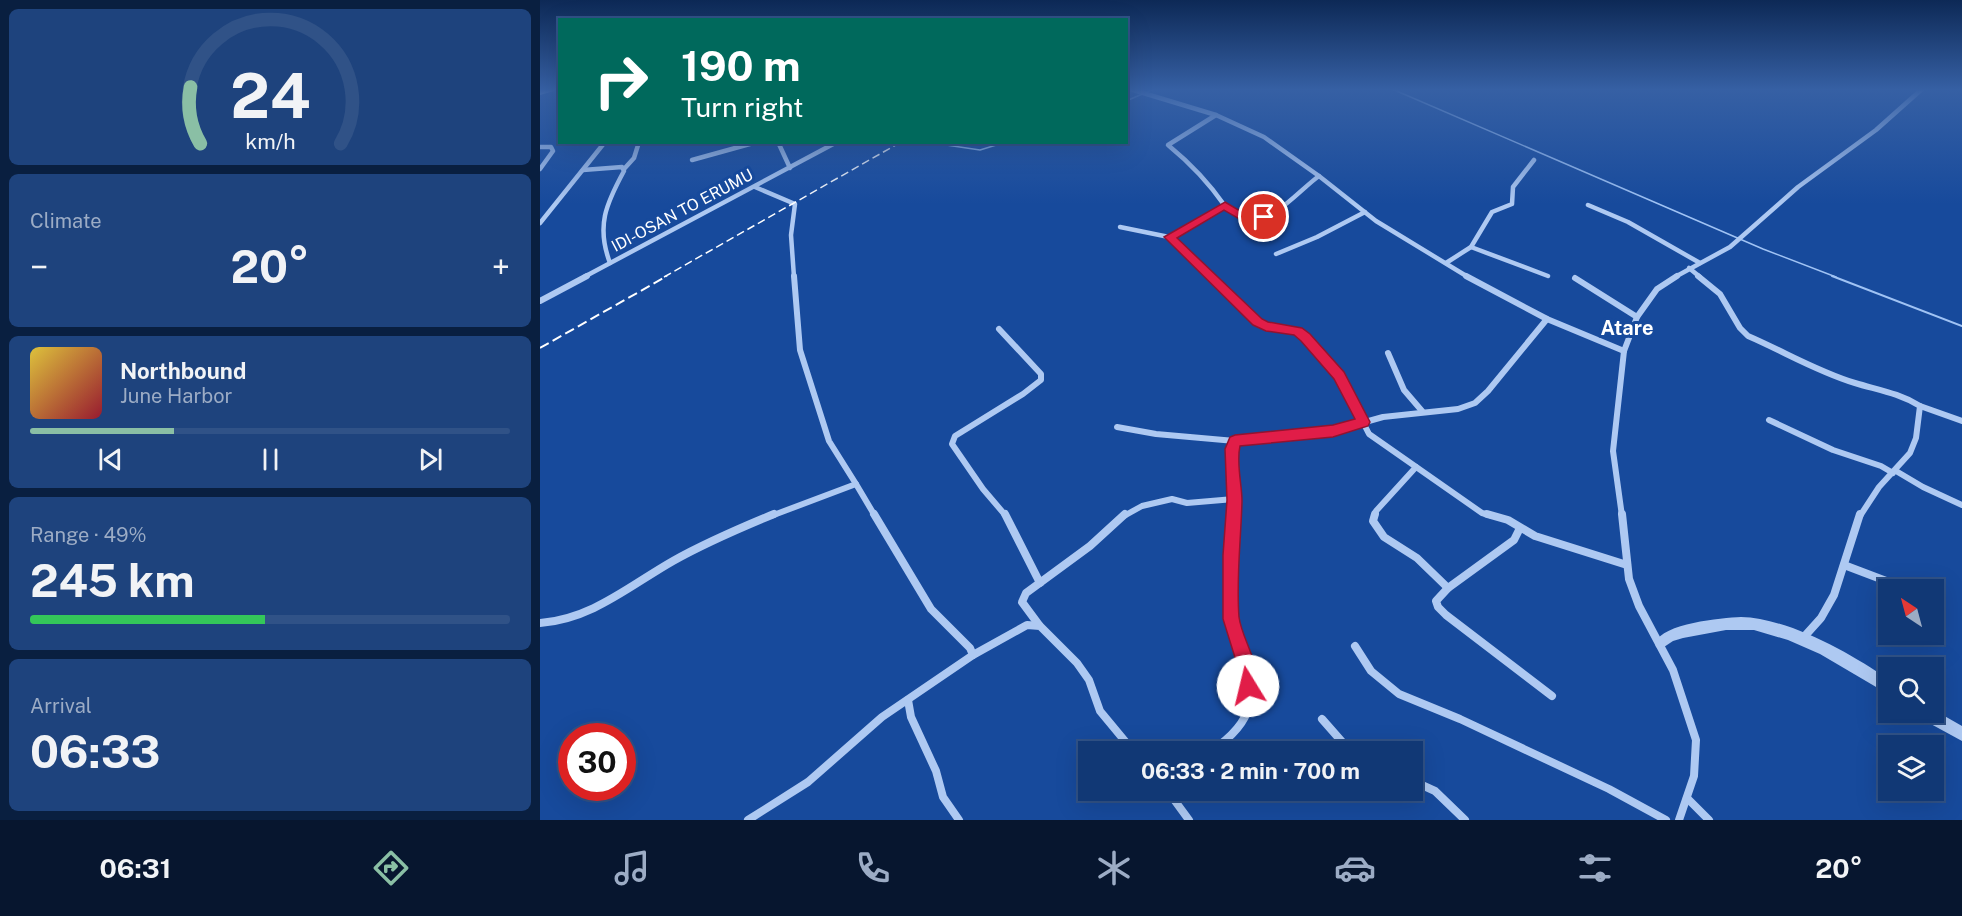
<!DOCTYPE html>
<meta charset="utf-8">
<style>
:root{--surface:#113875;--page:#1e437d;--text:#f1f3f6;--muted:#9cacc5;--line:#305287;--accent:#8abfa5}
body{margin:0;font-family:"Public Sans",sans-serif;background:var(--page);color:var(--text);height:100vh;display:flex;flex-direction:column;font-size:22px;white-space:nowrap}
*{box-sizing:border-box;margin:0}
p{font-size:20px;color:var(--muted)}
.icon{flex:none;width:33px;height:33px;fill:none;stroke:currentColor;stroke-width:2;stroke-linecap:round;stroke-linejoin:round}
.map{position:relative;flex:1;overflow:hidden}
.side{display:flex;flex-direction:column;gap:9px;padding:9px;background:#091f40;width:540px}
.side>*{flex:none}
.guide{position:absolute;left:18px;top:18px;width:570px;height:126px;border-radius:0px;box-shadow:0 6px 24px #0002,0 0 0 2px var(--line);background:#00695c;color:#fff;overflow:hidden}
.needle{width:39px;rotate:324deg}
.tools{position:absolute;left:1338px;top:579px;display:grid;gap:12px}
.tools a{display:grid;place-items:center;width:66px;height:66px;border-radius:0px;background:var(--surface);box-shadow:0 6px 24px #0002,0 0 0 2px var(--line);font-size:30px}
.speed{position:absolute;left:18px;top:723px;display:flex;gap:12px;font-size:30px;font-weight:700;text-align:center}
.speed>*{display:grid;place-content:center;width:78px;height:78px;border-radius:50%;background:var(--surface);box-shadow:0 6px 24px #0002,0 0 0 2px var(--line);line-height:1}
.speed .limit{border:9px solid #d22;background:#fff;color:#111}
.pin{position:absolute;display:grid;place-items:center;width:51px;height:51px;color:#fff;margin:-26px;border:3px solid #fff;border-radius:50%;box-shadow:0 2px 6px #0007}
.me{position:absolute;width:66px;margin:-33px;rotate:351deg;stroke-linejoin:round;filter:drop-shadow(0 0 4px #0008)}
.turn{display:flex;align-items:center;gap:21px;height:126px;padding:0 24px;font-size:27px}
.turn .icon{width:78px;height:78px;stroke-width:2.5}
.turn b{display:block;font-size:42px;line-height:51px}
.big{font-size:45px;font-weight:700;line-height:1.1}
.side .tile{flex:1;display:flex;flex-direction:column;justify-content:center;gap:9px;min-width:0;padding:0 21px;border-radius:9px;background:var(--page)}
.side .dial{align-items:center;gap:0}
.dial svg{height:156px;overflow:visible;fill:none;stroke:var(--line);stroke-width:7;stroke-linecap:round;text-anchor:middle}
.dial text{fill:var(--text);stroke:none}
.song{display:flex;align-items:center;gap:18px}
.cover{width:72px;height:72px;border-radius:9px;background:linear-gradient(135deg,hsl(50 70% 55%),hsl(350 70% 35%))}
.played{height:6px;border-radius:3px;background:linear-gradient(90deg,var(--accent) 30%,var(--line) 30%)}
.keys{display:flex;justify-content:space-around;direction:ltr}
.heat{display:flex;justify-content:space-between;align-items:center;font-size:33px;direction:ltr}
.charge{height:9px;border-radius:4px;background:linear-gradient(90deg,#34c759 49%,var(--line) 0)}
.trip{position:absolute;left:538px;top:741px;width:345px;height:60px;border-radius:0px;background:var(--surface);box-shadow:0 6px 24px #0002,0 0 0 2px var(--line);font-weight:700;line-height:60px;text-align:center}
.tabs{display:flex;height:96px;justify-content:space-around;align-items:center;background:#07162f;color:var(--muted)}
.tabs .icon{width:42px;height:42px}
.tabs .current{color:var(--accent)}
.tabs b{font-size:27px;color:var(--text)}
main{display:flex;flex:1;min-height:0}
.map>svg:first-child{display:block}
.lines{fill:none;stroke-linecap:round;stroke-linejoin:round}
.stream-far1{stroke:#a0c3f4;stroke-width:1.5}
.stream{stroke:#a0c3f4;stroke-width:2}
.minor-far2{stroke:#aec9f2;stroke-width:4.5}
.minor-far1{stroke:#aec9f2;stroke-width:6}
.minor{stroke:#aec9f2;stroke-width:8}
.tertiary{fill:#aec9f2;fill-rule:evenodd}
.primary{fill:#f9fbff;fill-rule:evenodd}
.rail-far1{stroke:#fff;stroke-width:1.5;stroke-dasharray:8 4;stroke-linecap:butt}
.rail{stroke:#fff;stroke-width:2;stroke-dasharray:10 4.5;stroke-linecap:butt}
.route{fill:#e11d48;stroke:#92132f;stroke-width:1.5}
.labels{text-anchor:middle;stroke-width:6;stroke-linejoin:round;paint-order:stroke}
.street-label{font-size:16px;fill:#fff;stroke:#174a9c}
.quarter-label{font-size:20px;font-weight:bold;fill:#fff;stroke:#174a9c}
</style>
<main>
<section class="side">
<div class="tile dial"><svg viewBox="0 0 100 80">
<path d="M14 69A42 42 0 1 1 86 69"/>
<path d="M14 69A42 42 0 0 1 9 40" stroke="#8abfa5"/>
<text x="50" y="56" font-size="32" font-weight="700">24</text>
<text x="50" y="72" font-size="11">km/h</text>
</svg></div>
<div class="tile"><p>Climate</p>
<div class="heat"><a>−</a><b class="big">20°</b><a>+</a></div>
</div>
<div class="tile">
<div class="song"><i class="cover"></i><div><b>Northbound</b><p>June Harbor</p></div></div>
<div class="played"></div>
<div class="keys"><svg class="icon" aria-label="previous" viewBox="0 0 24 24"><path d="M18 5L8 12l10 7zM5 5v14"/></svg><svg class="icon" aria-label="pause" viewBox="0 0 24 24"><path d="M8 5v14M16 5v14"/></svg><svg class="icon" aria-label="next" viewBox="0 0 24 24"><path d="M6 5l10 7-10 7zM19 5v14"/></svg></div>
</div>
<div class="tile"><p>Range · 49%</p><b class="big">245 km</b><div class="charge"></div></div>
<div class="tile"><p>Arrival</p><b class="big">06:33</b></div>
</section>
<div class="map">
<svg width="1422" height="820" viewBox="0 0 1422 820">
<rect width="100%" height="100%" fill="#174a9c"/>
<g class="lines">
<g class="stream-far1">
<polyline points="852,89 1223,249 1296,277"/>
<polyline points="586,101 614,89"/>
<polyline points="386,142 440,150 466,142"/>
</g>
<polyline class="stream" points="1292,276 1422,326"/>
<g class="minor-far2">
<polyline points="590,89 676,115 724,137 779,176 836,221 928,277"/>
<polyline points="238,142 250,168"/>
<polyline points="0,147 11,147 13,151 0,169"/>
<polyline points="152,160 217,142"/>
<polyline points="84,169 94,158 99,142"/>
<path d="M43,170L82,167L84,171C66,204 56,226 70,263"/>
<polyline points="215,187 255,204 251,235 254,277"/>
<polyline points="1048,205 1088,222 1160,263"/>
<path d="M685,206C692,211 701,219 709,221C729,226 763,187 779,176"/>
<polyline points="0,223 65,142"/>
<path d="M580,227L629,237L685,206C669,183 650,163 628,145L676,115"/>
<polyline points="629,237 671,277"/>
<polyline points="931,247 1008,276"/>
<polyline points="736,254 777,237 825,212"/>
<polyline points="906,263 931,247 952,212 972,204 973,187 994,160"/>
<polyline points="1149,268 1160,277"/>
<polyline points="44,277 297,142"/>
<polyline points="1135,277 1190,247 1258,187 1336,130 1382,89"/>
</g>
<g class="minor-far1">
<polyline points="669,276 717,322 726,327 758,331 799,375 829,434 942,513 953,516"/>
<polyline points="926,276 1007,319 1084,351"/>
<path d="M1158,276L1180,294L1200,328L1208,336C1243,351 1278,372 1315,383C1338,390 1359,393 1380,406L1376,438L1370,453L1339,487L1320,516"/>
<polyline points="1035,278 1097,317"/>
<polyline points="0,301 47,276"/>
<polyline points="459,329 501,374 501,380 483,394 415,436 412,444 443,489 466,516"/>
<polyline points="848,353 864,390 882,411"/>
<polyline points="1380,406 1422,421"/>
<polyline points="1229,420 1293,450 1341,466 1353,473"/>
<polyline points="577,427 616,434 695,441 793,431 843,417 918,409 935,403 948,391 1007,319"/>
<polyline points="1356,471 1383,487 1422,505"/>
<polyline points="316,484 335,516"/>
<polyline points="231,516 316,484 289,441 260,350 254,276"/>
<polyline points="584,516 602,506 632,499 647,503 694,499"/>
<polyline points="694,516 692,454 695,441"/>
<polyline points="835,516 836,511 876,467"/>
<polyline points="1082,516 1073,451 1084,351 1097,317 1117,289 1137,276"/>
</g>
<g class="minor">
<polyline points="334,514 391,609 430,648 433,655 487,625 500,626 537,663 549,680 560,711 594,752"/>
<polyline points="465,514 500,583"/>
<polyline points="835,514 833,521 844,537 877,558 908,588"/>
<polyline points="947,514 968,520 995,536 1087,565"/>
<polyline points="1082,514 1089,579 1099,606 1133,670 1156,740 1154,776 1139,820"/>
<polyline points="980,528 974,540 908,588 896,601 898,607 906,615 1012,696"/>
<polyline points="1304,565 1370,590"/>
<path d="M0,623C52,619 89,586 133,561C165,543 200,528 234,514"/>
<polyline points="499,625 482,602 486,593 550,546 585,514"/>
<polyline points="1263,638 1281,618 1294,595 1320,514"/>
<polyline points="815,646 831,671 859,694 920,719 1069,789 1126,820"/>
<polyline points="368,700 371,717 396,771 403,797 419,820"/>
<polyline points="782,719 811,752"/>
<path d="M670,752C741,704 697,675 690,611C687,579 692,546 694,514"/>
<polyline points="873,781 895,791 925,820"/>
<polyline points="627,790 649,820"/>
<polyline points="1147,798 1169,820"/>
<polyline points="208,820 268,782 342,717 433,655"/>
</g>
<g class="tertiary">
<path d="M1201,617C1248,618 1310,653 1348,679V694L1280,654L1248,640L1214,630H1186L1143,638L1133,641L1121,649L1116,647L1115,643C1123,623 1181,618 1201,617Z"/>
<polygon points="1394,710 1422,726 1422,741 1378,717 1376,712 1394,712"/>
</g>
<polygon class="primary" points="15,89 14,91 0,95 0,90"/>
<polyline class="rail-far1" points="124,277 361,142"/>
<polyline class="rail" points="0,348 127,276"/>
</g>
<linearGradient id="sky" x2="0" y2="1"><stop stop-color="#0d2956"/><stop offset="0.44" stop-color="#3660a4"/><stop offset="1" stop-color="#3660a4" stop-opacity="0"/></linearGradient>
<rect width="1422" height="204" fill="url(#sky)"/>
<path class="route" d="M685,202L710,217L724,214L730,217L728,220L708,224L684,210L637,238L722,319L728,322L762,328L770,334L804,372L830,422L828,426L793,437L700,446C696,463 702,484 702,501C701,540 696,578 699,617C702,641 724,667 714,692L708,695L702,692L697,664L683,619V555L687,500L685,449L690,437L695,435L793,425L815,419L794,379L761,341L754,335L726,331L713,325L624,237Z"/>
<g class="labels">
<g class="street-label">
<text transform="translate(142 210) rotate(-28)" y="6">IDI-OSAN TO ERUMU</text>
</g>
<g class="quarter-label">
<text x="1087" y="335">Atare</text>
</g>
</g>
</svg>
<div class="tools">
<a><svg class="needle" viewBox="-14 -14 28 28"><path d="M0-13l5 13h-10z" fill="#e53935"/><path d="M0 13l5-13h-10z" fill="#9cacc5"/></svg></a>
<a><svg class="icon" aria-label="search" viewBox="0 0 24 24"><circle cx="10" cy="10" r="6"/><path d="M15 15l6 6"/></svg></a>
<a><svg class="icon" aria-label="layers" viewBox="0 0 24 24"><path d="M12 4l9 5-9 5-9-5zM3 14l9 5 9-5"/></svg></a>
</div>
<div class="speed"><div class="limit">30</div></div>
<div class="pin" style="left:724px;top:217px;background:#d93025"><svg class="icon" aria-label="arrive" viewBox="0 0 24 24"><path d="M6 21V4h12l-3 4 3 4H6"/></svg></div>
<svg class="me" style="left:708px;top:686px" viewBox="-20 -20 40 40"><circle r="19" fill="#fff"/><path d="M0-13L10 11 0 6-10 11z" fill="#e11d48"/></svg>
<div class="trip">06:33 · 2 min · 700 m</div>
<div class="guide">
<div class="turn"><svg class="icon" aria-label="right" viewBox="0 0 24 24"><path d="M7 20v-9h11M14 6l5 5-5 5"/></svg><div><b>190 m</b>Turn right</div></div>
</div>
</div>
</main>
<nav class="tabs">
<b>06:31</b>
<svg class="icon current" aria-label="directions" viewBox="0 0 24 24"><path d="M12 3l9 9-9 9-9-9zM9 14v-3h6M13 9l2 2-2 2"/></svg>
<svg class="icon" aria-label="music" viewBox="0 0 24 24"><path d="M9 18V5l10-2v13"/><circle cx="6" cy="18" r="3"/><circle cx="16" cy="16" r="3"/></svg>
<svg class="icon" aria-label="phone" viewBox="0 0 24 24"><path d="M5 4h4l2 5-3 2q2 4 5 5l2-3 5 2v4C11 20 4 13 5 4z"/></svg>
<svg class="icon" aria-label="climate" viewBox="0 0 24 24"><path d="M12 3v18M4 7l16 10M4 17L20 7"/></svg>
<svg class="icon" aria-label="car" viewBox="0 0 24 24"><path d="M5 17H2v-5l4-1 3-4h7l3 4 3 1v5h-3M9 17h6M6 11h13"/><circle cx="7" cy="17" r="2"/><circle cx="17" cy="17" r="2"/></svg>
<svg class="icon" aria-label="filters" viewBox="0 0 24 24"><path d="M4 7h16M4 17h16"/><circle cx="9" cy="7" r="2"/><circle cx="15" cy="17" r="2"/></svg>
<b>20°</b>
</nav>
